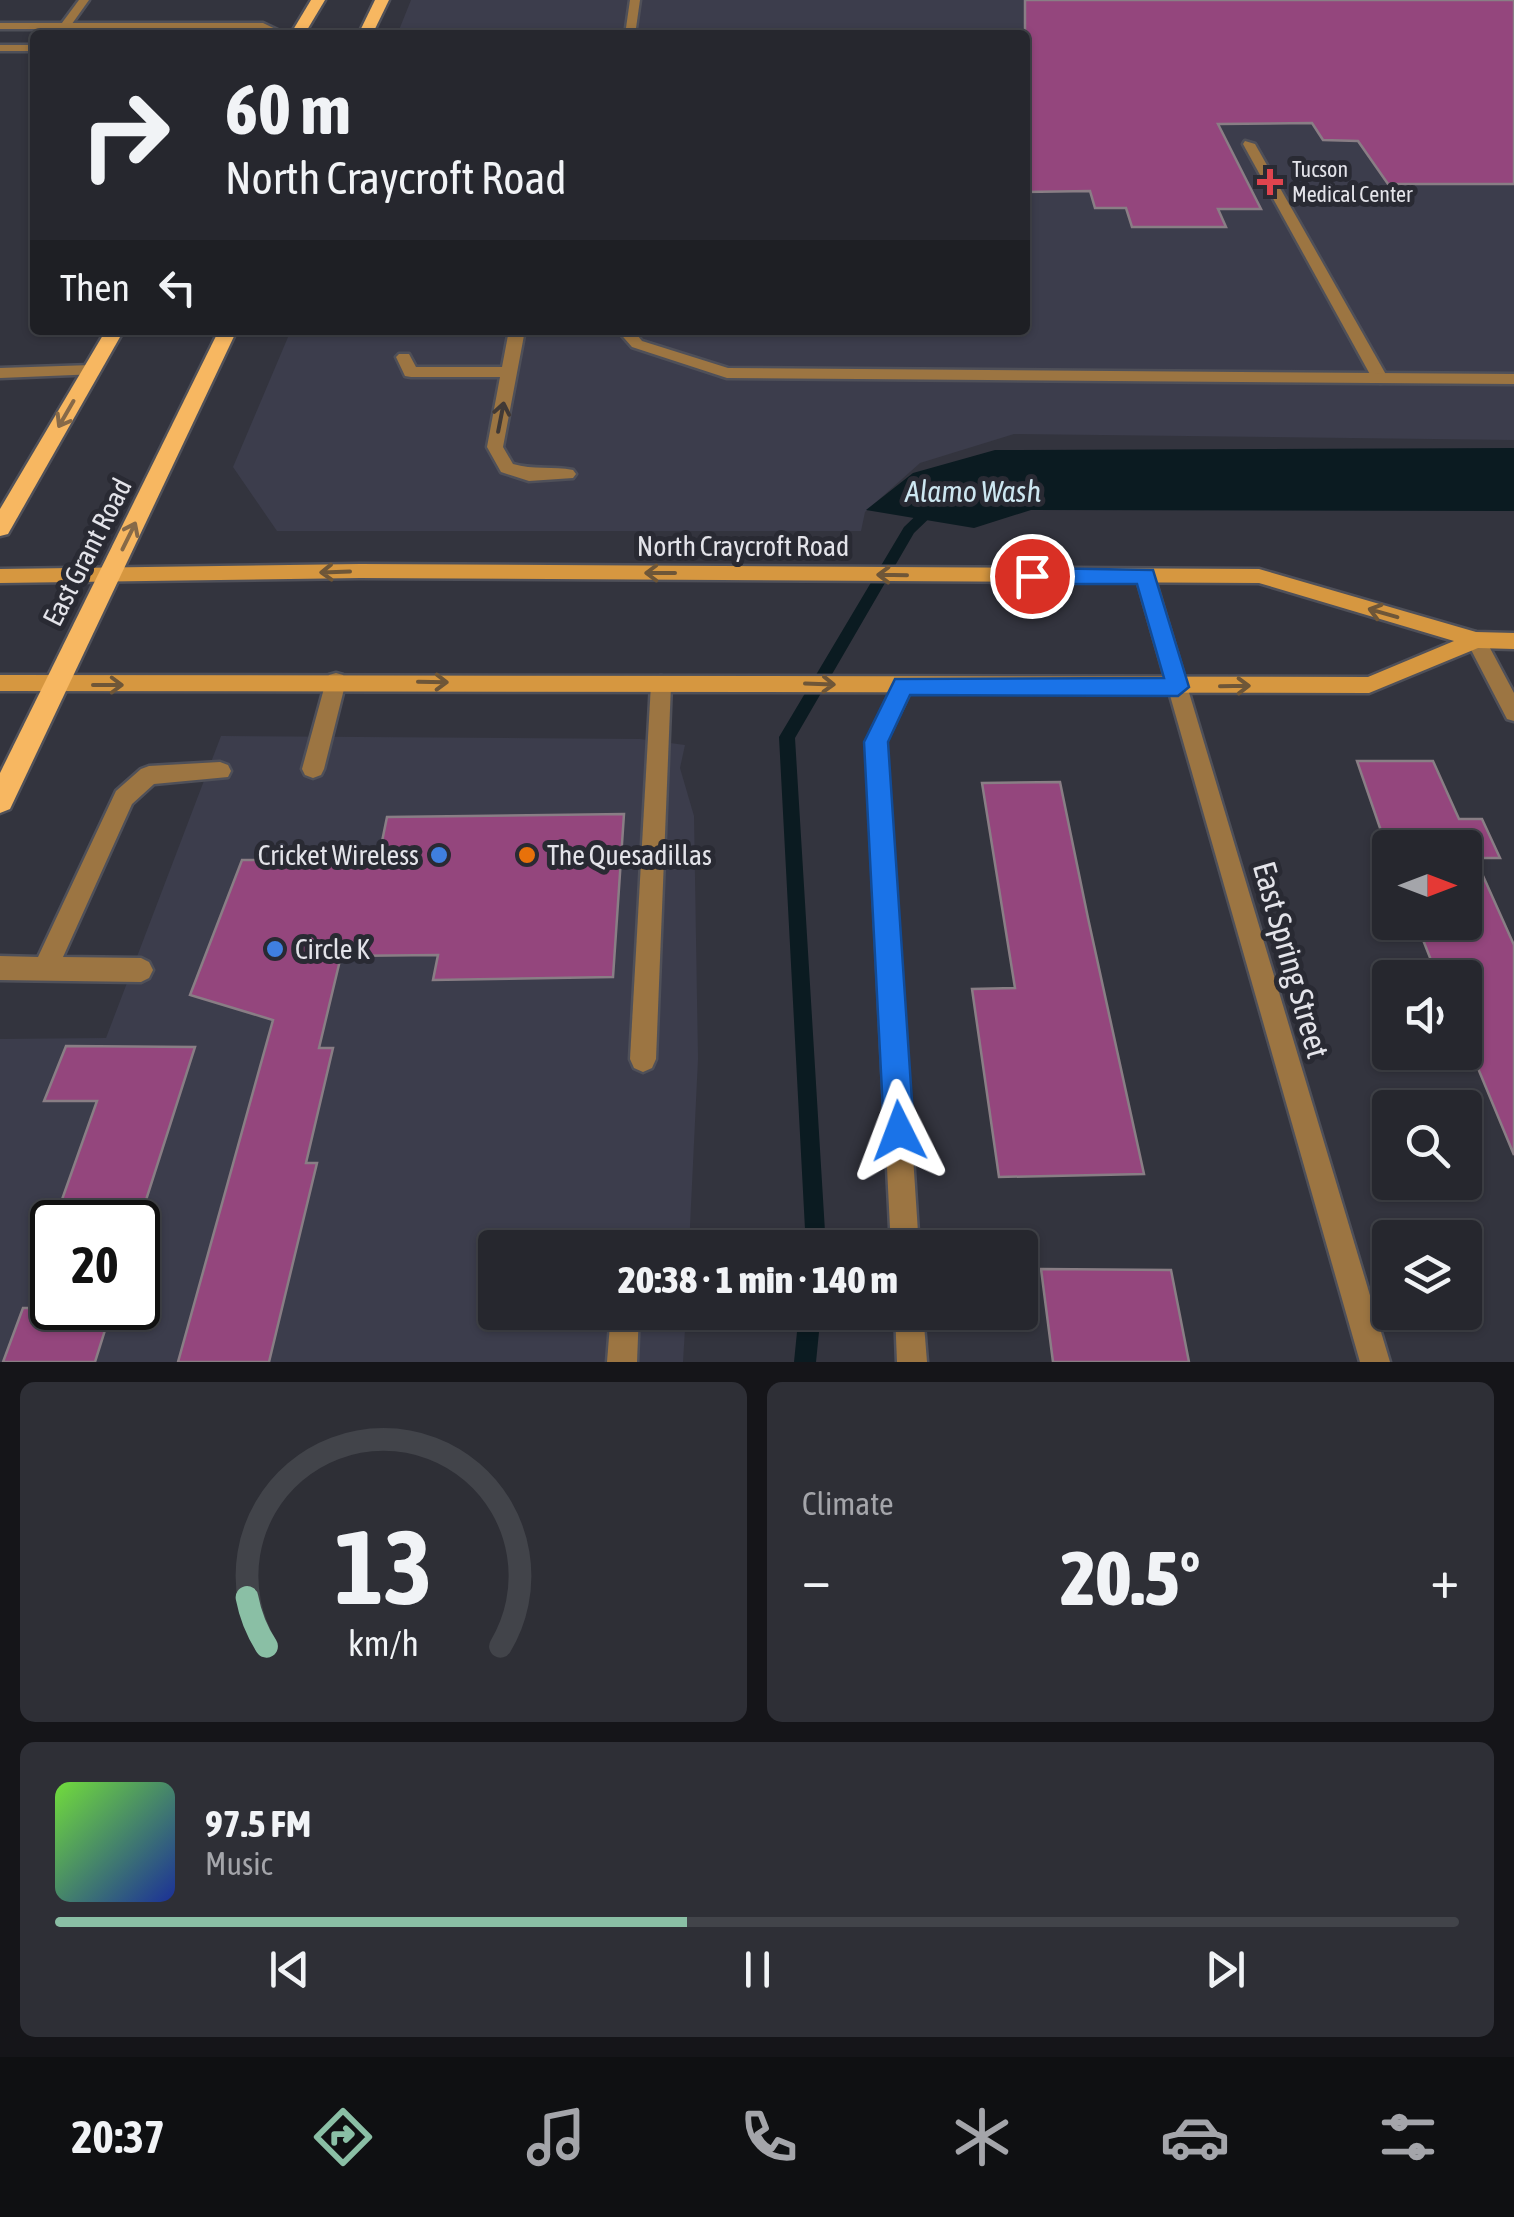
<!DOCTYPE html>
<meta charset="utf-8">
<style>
:root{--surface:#26272e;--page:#2e2f36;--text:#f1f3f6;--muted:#a4a5aa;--line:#42444a;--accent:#8abfa5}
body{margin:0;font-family:"Asap Condensed",sans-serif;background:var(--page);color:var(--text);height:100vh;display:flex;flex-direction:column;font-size:38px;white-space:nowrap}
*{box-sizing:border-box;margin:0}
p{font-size:32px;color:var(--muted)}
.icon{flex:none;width:55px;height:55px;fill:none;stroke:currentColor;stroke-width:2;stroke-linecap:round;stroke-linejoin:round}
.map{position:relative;height:1362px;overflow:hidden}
.details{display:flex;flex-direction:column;gap:20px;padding:20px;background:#151519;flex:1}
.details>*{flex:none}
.hud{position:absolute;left:30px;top:30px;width:1000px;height:305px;border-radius:10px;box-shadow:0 2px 8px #0004,0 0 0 2px var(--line);background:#26272e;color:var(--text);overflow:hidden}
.needle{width:65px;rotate:90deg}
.buttons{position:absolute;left:1372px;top:830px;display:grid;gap:20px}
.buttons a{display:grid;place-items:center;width:110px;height:110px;border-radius:10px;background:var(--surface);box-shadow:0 2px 8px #0004,0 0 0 2px var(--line);font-size:50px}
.speed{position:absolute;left:30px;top:1200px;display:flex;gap:20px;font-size:50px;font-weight:700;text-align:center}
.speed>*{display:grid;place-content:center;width:130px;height:130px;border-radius:50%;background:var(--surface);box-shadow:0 2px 8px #0004,0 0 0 2px var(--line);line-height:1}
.speed .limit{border:5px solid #111;border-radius:15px;background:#fff;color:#111}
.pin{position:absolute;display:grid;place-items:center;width:85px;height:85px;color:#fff;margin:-42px;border:5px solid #fff;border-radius:50%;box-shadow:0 2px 10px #0007}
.me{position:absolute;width:110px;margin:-55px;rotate:357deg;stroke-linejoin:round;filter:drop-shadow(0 0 8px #0008)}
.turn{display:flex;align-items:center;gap:35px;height:210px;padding:0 30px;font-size:45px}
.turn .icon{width:130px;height:130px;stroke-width:2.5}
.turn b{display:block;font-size:70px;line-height:85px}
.then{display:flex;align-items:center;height:95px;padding:0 30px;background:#0003;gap:20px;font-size:38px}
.big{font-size:75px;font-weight:800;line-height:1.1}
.details .card{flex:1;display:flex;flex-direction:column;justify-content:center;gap:15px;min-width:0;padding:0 35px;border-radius:15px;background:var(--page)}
.details .dial{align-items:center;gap:0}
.dial svg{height:260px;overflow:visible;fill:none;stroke:var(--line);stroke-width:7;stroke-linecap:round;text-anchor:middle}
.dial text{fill:var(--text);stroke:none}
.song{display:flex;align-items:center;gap:30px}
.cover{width:120px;height:120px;border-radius:15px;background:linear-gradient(135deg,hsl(100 70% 55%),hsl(230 70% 35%))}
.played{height:10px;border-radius:5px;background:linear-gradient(90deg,var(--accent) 45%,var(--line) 45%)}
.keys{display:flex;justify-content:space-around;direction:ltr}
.heat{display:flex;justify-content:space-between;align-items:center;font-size:55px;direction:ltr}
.details .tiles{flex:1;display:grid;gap:20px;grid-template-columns:1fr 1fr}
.card:last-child{grid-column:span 2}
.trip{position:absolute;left:478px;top:1230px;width:560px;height:100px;border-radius:10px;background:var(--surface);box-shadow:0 2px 8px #0004,0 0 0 2px var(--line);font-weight:800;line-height:100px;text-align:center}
.menu{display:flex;height:160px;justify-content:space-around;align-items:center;background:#0f1012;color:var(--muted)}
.menu .icon{width:70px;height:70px}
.menu .on{color:var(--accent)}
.menu b{font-size:45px;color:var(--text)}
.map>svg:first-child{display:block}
.built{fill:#3c3d4c;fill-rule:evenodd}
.water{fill:#0b1b21}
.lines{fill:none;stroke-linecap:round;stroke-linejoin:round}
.stream{fill:#0b1b21;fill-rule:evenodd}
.building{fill:#94467d;stroke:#897e85;stroke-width:2.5}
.service-casing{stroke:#4f5059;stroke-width:5}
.minor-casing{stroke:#4f5059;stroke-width:5}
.secondary-casing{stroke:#4f5059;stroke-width:5}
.primary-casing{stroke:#4f5059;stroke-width:5}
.service{fill:#9c7542;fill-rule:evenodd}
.minor{fill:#9c7542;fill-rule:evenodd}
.secondary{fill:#d69740;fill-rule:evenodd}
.primary{fill:#f7b761;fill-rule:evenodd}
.oneway{stroke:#866948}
.oneway2{stroke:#403936}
.oneway3{stroke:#6e5638}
.route{fill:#1a73e8;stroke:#114b97;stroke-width:2.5}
.health-dot{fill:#e0444e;stroke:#292a33;stroke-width:4}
.shop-dot{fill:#3f7fe0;stroke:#292a33;stroke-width:4}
.food-dot{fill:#e8710a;stroke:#292a33;stroke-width:4}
.labels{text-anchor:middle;stroke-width:10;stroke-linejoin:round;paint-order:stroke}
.far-poi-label{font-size:22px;fill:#e3e3e9;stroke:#292a33;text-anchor:start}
.street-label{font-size:28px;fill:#e3e3e9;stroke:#292a33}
.poi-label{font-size:28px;fill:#e3e3e9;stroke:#292a33;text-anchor:start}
.water-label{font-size:30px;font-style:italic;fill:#cde7f1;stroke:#292a33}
.near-street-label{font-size:32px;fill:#e3e3e9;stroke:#292a33}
</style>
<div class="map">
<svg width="1514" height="1362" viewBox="0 0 1514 1362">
<rect width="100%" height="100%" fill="#33343e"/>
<g class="built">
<polygon points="411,0 1514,0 1514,440 1014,434 920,463 865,512 861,531 277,531 233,467 291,330 1025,330 1025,35 397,35"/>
<path d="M221,736L640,739L685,745L680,768L694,816L698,1059L689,1247L495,1248V1312L686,1313L683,1362H0V1039L106,1038ZM52,1222H138V1308H52Z"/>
</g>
<polygon class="water" points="1514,448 1514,511 1031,510 974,528 866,510 913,473 995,450"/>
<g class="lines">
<g class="stream">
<polygon points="934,501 939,503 941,506 939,509 914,533 795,738 826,1248 806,1248 779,737 904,527 929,503"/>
<polygon points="799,1312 821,1312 816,1362 794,1362"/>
</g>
</g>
<g class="building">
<polygon points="1025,0 1514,0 1514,184 1388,184 1358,141 1323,140 1312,123 1218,124 1261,209 1218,209 1226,227 1132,227 1126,208 1095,208 1090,191 1025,192"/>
<polygon points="1357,761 1433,761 1459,819 1482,819 1500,858 1475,858 1514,945 1514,1155 1465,1037 1465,978 1438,978 1416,922 1465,922 1465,848 1390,848 1390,857"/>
<polygon points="1060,782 1088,918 1144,1174 999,1177 972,989 1015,988 982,783"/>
<polygon points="624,814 613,977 433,980 438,955 341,956 319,1048 333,1048 306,1163 317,1163 269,1362 178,1362 273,1020 190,995 242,860 378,861 387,817"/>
<polygon points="66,1046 195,1047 139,1222 54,1222 97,1101 44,1101"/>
<polygon points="1041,1269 1171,1270 1189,1362 1053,1362"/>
<polygon points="23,1308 112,1308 95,1362 3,1362"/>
</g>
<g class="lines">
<defs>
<g id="service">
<polygon points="79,0 89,0 64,35 53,35"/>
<polygon points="1245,141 1255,144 1388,378 1386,382 1380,383 1372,378 1243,144"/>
<path d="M509,330H525L503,447L513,464C533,470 553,466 573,470L576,474L573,478L529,481L501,472L487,447L500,377H411L405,376L396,357L399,354H409L416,367H502Z"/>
<polygon points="92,365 100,370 98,374 0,378 0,368"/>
<polygon points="1476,632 1483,635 1514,693 1514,721 1507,719 1466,640"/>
<polygon points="336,673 343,675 346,681 324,769 321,775 313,778 305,775 302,769 326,681 329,675"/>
<polygon points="661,676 668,678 671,684 656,1059 652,1068 643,1072 634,1068 630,1059 651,684 654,678"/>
<polygon points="903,678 910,680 913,686 886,742 919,1248 891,1248 866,742 896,680"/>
<polygon points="220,762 228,765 231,771 228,777 154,784 132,804 63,957 141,958 149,962 153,970 149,978 141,982 0,980 0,956 38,957 116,791 141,769 149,766"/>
<polygon points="611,1312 639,1312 637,1362 607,1362"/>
<polygon points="895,1312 923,1312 927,1362 897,1362"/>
</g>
<g id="minor">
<polygon points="630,0 640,0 635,35 625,35"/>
<polygon points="0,23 263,23 288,35 274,35 261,29 0,29"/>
<rect x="0" y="45" width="35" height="6"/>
<polygon points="617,330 633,330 642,341 728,368 1514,374 1514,384 727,378 632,347"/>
<polygon points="1145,569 1154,576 1390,1362 1360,1362 1136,576"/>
</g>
<polygon id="secondary" points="360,564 1259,569 1476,632 1514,633 1514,649 1478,648 1369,693 0,691 0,675 1368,677 1454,641 1259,583 360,578 0,583 0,569"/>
<g id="primary">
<polygon points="311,0 325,0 304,35 290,35"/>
<polygon points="375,0 389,0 372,35 358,35"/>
<polygon points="106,330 124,330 8,534 0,536 0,509"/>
<polygon points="219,330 237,330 10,809 0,813 0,773"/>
</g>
</defs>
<use href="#service" class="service-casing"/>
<use href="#minor" class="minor-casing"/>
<use href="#secondary" class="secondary-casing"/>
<use href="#primary" class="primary-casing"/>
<use href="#service" class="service"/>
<use href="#minor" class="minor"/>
<use href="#secondary" class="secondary"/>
<use href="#primary" class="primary"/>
</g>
<defs><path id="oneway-shaft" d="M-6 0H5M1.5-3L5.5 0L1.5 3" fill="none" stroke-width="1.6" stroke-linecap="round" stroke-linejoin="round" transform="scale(2.5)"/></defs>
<g class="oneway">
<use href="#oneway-shaft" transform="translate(66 414) rotate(120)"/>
<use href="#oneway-shaft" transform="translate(129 536) rotate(-64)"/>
</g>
<use class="oneway2" href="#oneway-shaft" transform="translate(501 417) rotate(-79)"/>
<g class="oneway3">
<use href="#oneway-shaft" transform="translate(335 572) rotate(178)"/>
<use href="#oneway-shaft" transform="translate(660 573) rotate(-180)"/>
<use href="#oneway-shaft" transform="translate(892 575) rotate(-179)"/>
<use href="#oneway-shaft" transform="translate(1383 613) rotate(-164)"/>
<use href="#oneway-shaft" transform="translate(433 682) rotate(1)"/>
<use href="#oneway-shaft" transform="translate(820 684) rotate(2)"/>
<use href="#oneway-shaft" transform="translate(108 685)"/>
<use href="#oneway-shaft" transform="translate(1235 686) rotate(-1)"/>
</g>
<polygon class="route" points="1032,568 1153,570 1189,687 1178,696 910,695 888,742 914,1131 909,1142 899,1146 888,1142 884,1131 864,742 895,679 1164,678 1137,584 1032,584 1021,576"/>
<path class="health-dot" d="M1265 167h10v10h10v10h-10v10h-10v-10h-10v-10h10z"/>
<g class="shop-dot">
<circle cx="439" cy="855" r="10"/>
<circle cx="275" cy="949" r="10"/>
</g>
<circle class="food-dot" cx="527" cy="855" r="10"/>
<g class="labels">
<g class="far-poi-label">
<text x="1292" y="177">Tucson<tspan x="1292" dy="25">Medical Center</tspan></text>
</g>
<g class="street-label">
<text x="743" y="556">North Craycroft Road</text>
<text transform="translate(87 552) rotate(-63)" y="10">East Grant Road</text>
</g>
<g class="poi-label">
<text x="419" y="865" text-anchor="end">Cricket Wireless</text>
<text x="547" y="865">The Quesadillas</text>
<text x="295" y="959">Circle K</text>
</g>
<g class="water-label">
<text x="973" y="502">Alamo Wash</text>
</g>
<g class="near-street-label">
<text transform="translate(1291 960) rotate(74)" y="11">East Spring Street</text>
</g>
</g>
</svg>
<div class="buttons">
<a><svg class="needle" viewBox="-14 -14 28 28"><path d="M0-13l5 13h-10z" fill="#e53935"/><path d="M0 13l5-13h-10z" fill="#a4a5aa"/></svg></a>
<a><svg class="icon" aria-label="sound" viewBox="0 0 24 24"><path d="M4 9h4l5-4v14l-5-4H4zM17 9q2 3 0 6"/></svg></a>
<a><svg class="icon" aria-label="search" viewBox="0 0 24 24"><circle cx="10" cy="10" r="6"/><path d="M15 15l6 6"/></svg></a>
<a><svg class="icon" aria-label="layers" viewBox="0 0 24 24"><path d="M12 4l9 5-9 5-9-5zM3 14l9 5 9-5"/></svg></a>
</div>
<div class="speed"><div class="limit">20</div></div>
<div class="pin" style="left:1032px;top:576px;background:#d93025"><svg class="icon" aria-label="arrive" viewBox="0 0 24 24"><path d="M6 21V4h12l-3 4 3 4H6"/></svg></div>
<svg class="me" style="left:899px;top:1131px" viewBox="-20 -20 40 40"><path d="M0-17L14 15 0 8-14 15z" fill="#1a73e8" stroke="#fff" stroke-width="4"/></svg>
<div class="trip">20:38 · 1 min · 140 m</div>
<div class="hud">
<div class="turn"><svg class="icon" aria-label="right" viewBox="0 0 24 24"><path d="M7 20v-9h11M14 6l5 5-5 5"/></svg><div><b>60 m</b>North Craycroft Road</div></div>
<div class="then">Then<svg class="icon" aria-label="left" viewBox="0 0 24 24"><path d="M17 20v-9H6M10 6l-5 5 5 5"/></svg></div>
</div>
</div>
<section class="details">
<div class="tiles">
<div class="card dial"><svg viewBox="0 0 100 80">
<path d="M14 69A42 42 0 1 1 86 69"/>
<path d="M14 69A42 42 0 0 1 8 54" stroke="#8abfa5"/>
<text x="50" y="56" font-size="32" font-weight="700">13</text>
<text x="50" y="72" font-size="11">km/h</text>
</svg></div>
<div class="card"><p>Climate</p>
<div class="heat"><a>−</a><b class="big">20.5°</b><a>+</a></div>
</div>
<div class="card">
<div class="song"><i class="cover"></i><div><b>97.5 FM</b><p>Music</p></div></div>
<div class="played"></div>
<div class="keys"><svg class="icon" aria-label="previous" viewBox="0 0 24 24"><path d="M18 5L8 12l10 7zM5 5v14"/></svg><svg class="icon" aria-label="pause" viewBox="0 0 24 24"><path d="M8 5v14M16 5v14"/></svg><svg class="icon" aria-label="next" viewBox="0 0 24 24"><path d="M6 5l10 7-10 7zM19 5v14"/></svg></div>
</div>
</div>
</section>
<nav class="menu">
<b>20:37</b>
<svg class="icon on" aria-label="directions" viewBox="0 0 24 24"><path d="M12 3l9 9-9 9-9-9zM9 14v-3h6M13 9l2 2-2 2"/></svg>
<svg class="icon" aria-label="music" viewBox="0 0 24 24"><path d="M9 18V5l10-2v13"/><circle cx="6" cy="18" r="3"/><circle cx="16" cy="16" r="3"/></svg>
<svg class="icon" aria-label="phone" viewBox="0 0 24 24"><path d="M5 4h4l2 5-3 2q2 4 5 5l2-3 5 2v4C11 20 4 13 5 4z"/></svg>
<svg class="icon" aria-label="climate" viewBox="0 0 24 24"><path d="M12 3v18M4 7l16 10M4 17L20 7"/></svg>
<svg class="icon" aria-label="car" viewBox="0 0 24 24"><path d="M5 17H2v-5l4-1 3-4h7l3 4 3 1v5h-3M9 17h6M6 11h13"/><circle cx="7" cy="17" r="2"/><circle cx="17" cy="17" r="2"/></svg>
<svg class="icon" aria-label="filters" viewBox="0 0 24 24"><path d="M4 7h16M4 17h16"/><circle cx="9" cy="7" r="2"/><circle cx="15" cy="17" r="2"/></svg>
</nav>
